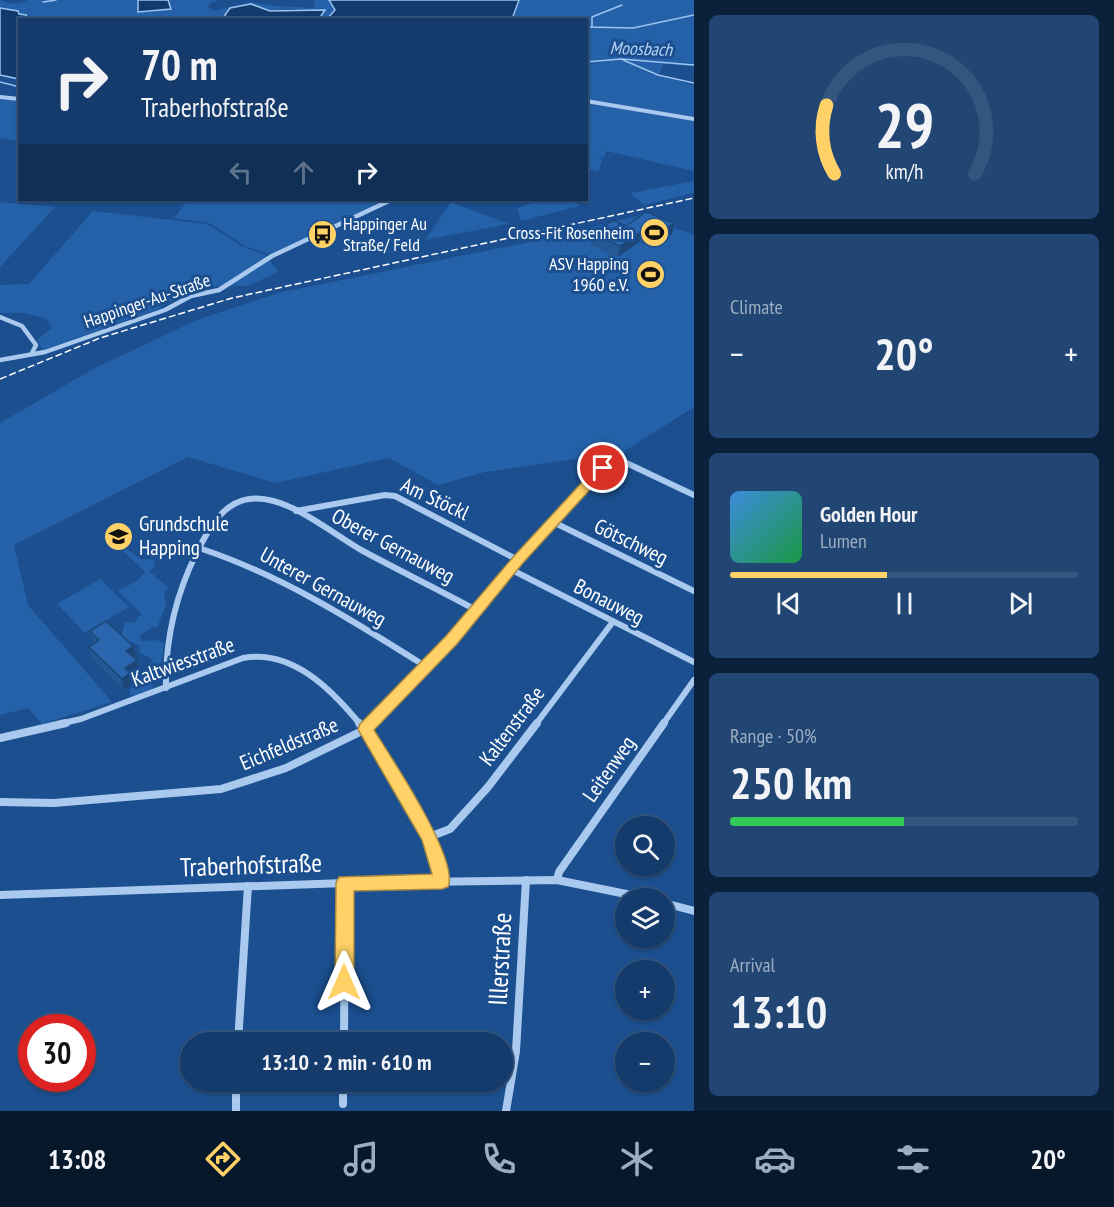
<!DOCTYPE html>
<meta charset="utf-8">
<style>
:root{--surface:#143b6b;--page:#214673;--text:#f1f3f6;--muted:#9dadc1;--line:#33557e;--accent:#ffd166}
body{margin:0;font-family:"PT Sans Narrow",sans-serif;background:var(--page);color:var(--text);height:100vh;display:flex;flex-direction:column;font-size:22px;white-space:nowrap}
*{box-sizing:border-box;margin:0}
p{font-size:20px;color:var(--muted)}
.icon{flex:none;width:33px;height:33px;fill:none;stroke:currentColor;stroke-width:2;stroke-linecap:round;stroke-linejoin:round}
.map{position:relative;flex:1;overflow:hidden}
.panel{display:flex;flex-direction:column;gap:15px;padding:15px;background:#0b203b;width:420px}
.panel>*{flex:none}
.top-card{position:absolute;left:18px;top:18px;width:570px;height:183px;border-radius:0px;box-shadow:0 2px 4px #0004,0 0 0 2px var(--line);background:#143b6b;color:var(--text);overflow:hidden}
.fabs{position:absolute;left:615px;top:816px;display:grid;gap:12px}
.fabs a{display:grid;place-items:center;width:60px;height:60px;border-radius:50%;background:var(--surface);box-shadow:0 2px 4px #0004,0 0 0 2px var(--line);font-size:30px}
.speed{position:absolute;left:18px;top:1014px;display:flex;gap:12px;font-size:30px;font-weight:700;text-align:center}
.speed>*{display:grid;place-content:center;width:78px;height:78px;border-radius:50%;background:var(--surface);box-shadow:0 2px 4px #0004,0 0 0 2px var(--line);line-height:1}
.speed .limit{border:9px solid #d22;background:#fff;color:#111}
.pin{position:absolute;display:grid;place-items:center;width:51px;height:51px;color:#fff;margin:-26px;border:3px solid #fff;border-radius:50%;box-shadow:0 2px 6px #0007}
.me{position:absolute;width:66px;margin:-33px;rotate:0deg;stroke-linejoin:round;filter:drop-shadow(0 0 4px #0008)}
.turn{display:flex;align-items:center;gap:21px;height:126px;padding:0 24px;font-size:27px}
.turn .icon{width:78px;height:78px;stroke-width:2.5}
.turn b{display:block;font-size:42px;line-height:51px}
.lanes{display:flex;align-items:center;height:57px;padding:0 24px;background:#0003;justify-content:center;gap:30px;direction:ltr}
.lanes .off{opacity:.35}
.big{font-size:45px;font-weight:600;line-height:1.1}
.panel .card{flex:1;display:flex;flex-direction:column;justify-content:center;gap:9px;min-width:0;padding:0 21px;border-radius:9px;background:var(--page)}
.panel .dial{align-items:center;gap:0}
.dial svg{height:156px;overflow:visible;fill:none;stroke:var(--line);stroke-width:7;stroke-linecap:round;text-anchor:middle}
.dial text{fill:var(--text);stroke:none}
.song{display:flex;align-items:center;gap:18px}
.cover{width:72px;height:72px;border-radius:9px;background:linear-gradient(135deg,hsl(210 70% 55%),hsl(140 70% 35%))}
.played{height:6px;border-radius:3px;background:linear-gradient(90deg,var(--accent) 45%,var(--line) 45%)}
.keys{display:flex;justify-content:space-around;direction:ltr}
.heat{display:flex;justify-content:space-between;align-items:center;font-size:33px;direction:ltr}
.charge{height:9px;border-radius:4px;background:linear-gradient(90deg,#34c759 50%,var(--line) 0)}
.trip{position:absolute;left:180px;top:1032px;width:333px;height:60px;border-radius:30px;background:var(--surface);box-shadow:0 2px 4px #0004,0 0 0 2px var(--line);font-weight:600;line-height:60px;text-align:center}
.dock{display:flex;height:96px;justify-content:space-around;align-items:center;background:#08182b;color:var(--muted)}
.dock .icon{width:42px;height:42px}
.dock .on{color:var(--accent)}
.dock b{font-size:27px;color:var(--text)}
main{display:flex;flex:1;min-height:0}
.map>svg:first-child{display:block}
.green{fill:#2461a8}
.water{fill:#123a6d;stroke:#9cc4f0;stroke-width:1.5}
.lines{fill:none;stroke-linecap:round;stroke-linejoin:round}
.stream{stroke:#9cc4f0;stroke-width:1.5}
.minor-far3{stroke:#a9c9ee;stroke-width:4}
.minor-far2{stroke:#a9c9ee;stroke-width:4.5}
.minor-far1{stroke:#a9c9ee;stroke-width:6}
.minor{stroke:#a9c9ee;stroke-width:8}
.rail{stroke:#fff;stroke-width:1.5;stroke-dasharray:7 3;stroke-linecap:butt}
.wall{fill:#245895}
.shaded-wall{fill:#1d4779}
.building{fill:#2a66ad;stroke:#1d4779;stroke-width:1.5}
.route{fill:#ffd166;stroke:#a68842;stroke-width:1.5}
.labels{text-anchor:middle;stroke-width:6;stroke-linejoin:round;paint-order:stroke}
.far-water-label{font-size:18px;font-style:italic;fill:#b5d3f5;stroke:#1b4f8f}
.far-poi-label{font-size:18px;fill:#fff;stroke:#1b4f8f;text-anchor:end}
.far-street-label{font-size:18px;fill:#fff;stroke:#1b4f8f}
.street-label{font-size:21px;fill:#fff;stroke:#1b4f8f}
.poi-label{font-size:21px;fill:#fff;stroke:#1b4f8f;text-anchor:start}
.near-street-label{font-size:26px;fill:#fff;stroke:#1b4f8f}
</style>
<main>
<div class="map">
<svg width="694" height="1111" viewBox="0 0 694 1111">
<rect width="100%" height="100%" fill="#1b4f8f"/>
<g class="green">
<path d="M0,0C9,4 18,5 28,0H138L139,11L171,9L168,0H218L210,3L208,7L215,11L249,2L276,6L315,8L314,0H329L335,10L327,20L319,19L324,11L308,13L294,9L270,11L251,4L225,15L227,19L167,20L168,17L28,20L26,15L18,14V11L0,8Z"/>
<polygon points="519,0 694,0 694,66 663,64 659,75 622,61 652,74 694,85 694,118 587,101 587,64 606,62 587,63 586,20 512,20"/>
<polygon points="0,98 19,100 19,141 0,138"/>
<polygon points="587,102 694,120 694,171 606,151 604,158 594,157 602,159 599,171 587,169 589,157 587,156"/>
<polygon points="694,181 694,193 644,205 630,193"/>
<polygon points="188,200 382,200 385,201 271,254 247,247 209,223 174,218"/>
<polygon points="542,200 572,200 580,206 521,221 517,208"/>
<polygon points="0,202 55,207 0,267"/>
<polygon points="451,202 509,224 425,240"/>
<polygon points="93,211 207,224 240,245 267,256 278,272 248,286 214,286 168,303 156,310 43,350 37,340 52,328 45,318 24,313 0,313 0,285 29,284"/>
<polygon points="641,215 694,235 694,407 623,452 485,472 438,485 389,458 275,483 188,457 14,545 28,605 112,702 42,724 28,708 0,715 0,423 95,368 199,319 282,292 530,242"/>
<path d="M125,548L141,559L155,560L154,567L149,571L169,588L164,592L166,604L157,628L155,626L140,635L141,641L157,640L164,644L159,678L153,681L152,690L134,696L129,694C131,684 138,680 147,675L146,668L153,660L140,653L139,645L121,638L125,621L135,623L139,616L143,615L118,591L138,580L145,572L123,551Z"/>
<polygon points="100,579 129,607 85,633 57,604"/>
</g>
<g class="water">
<polygon points="138,0 168,0 171,9 138,12"/>
<polygon points="329,0 519,0 512,19 327,19 335,10"/>
<polygon points="251,4 270,11 325,10 319,19 227,20 225,15 230,8"/>
<polygon points="0,8 18,11 19,14 26,15 28,19 20,20 19,79 0,75"/>
</g>
<g class="lines">
<g class="stream">
<polyline points="43,2 56,0"/>
<polyline points="586,27 633,28 694,15"/>
<polyline points="592,27 592,17 622,5"/>
<polyline points="623,60 658,75 694,83"/>
<polyline points="586,62 621,59 694,65"/>
<polyline points="0,82 20,87"/>
</g>
<g class="minor-far3">
<polyline points="0,97 20,99"/>
<polyline points="586,101 694,119"/>
</g>
<g class="minor-far2">
<polyline points="0,317 22,326 36,345 32,353"/>
<polyline points="0,360 45,352 165,310 191,296 219,290 272,256 391,200"/>
</g>
<g class="minor-far1">
<polyline points="296,511 385,495 395,496 518,560"/>
<polyline points="553,522 694,591"/>
<path d="M199,548C281,575 352,620 425,666"/>
<polyline points="510,569 694,662"/>
<path d="M166,688C165,639 175,596 197,552C208,530 222,503 249,499C286,493 332,534 363,551C400,571 439,590 476,610"/>
<path d="M59,724L81,719L243,658C292,649 331,689 360,724"/>
<polyline points="371,724 452,640 518,560 603,468 618,459 694,495"/>
<polyline points="536,724 612,623"/>
<polyline points="663,724 694,680"/>
</g>
<g class="minor">
<path d="M359,723C395,772 425,822 442,881"/>
<polyline points="0,738 66,723"/>
<polyline points="0,802 54,803 221,789 286,768 366,729 372,723"/>
<polyline points="429,837 450,829 488,787 537,723"/>
<polyline points="557,880 559,872 664,723"/>
<polyline points="0,895 345,883 557,880 646,898"/>
<polyline points="664,903 694,911"/>
<polyline points="238,1042 248,886"/>
<polyline points="344,1042 345,883"/>
<polyline points="236,1082 236,1111"/>
<polyline points="343,1082 343,1104"/>
<polyline points="506,1111 516,1051 526,880"/>
</g>
<polyline class="rail" points="0,379 100,338 232,298 694,198"/>
</g>
<g class="wall">
<polygon points="674,223 672,234 652,248 639,242 618,257 591,245 593,235 626,226"/>
<polygon points="90,631 136,657 135,658 137,660 139,671 131,676 132,684 124,690 91,658 89,647 94,644"/>
</g>
<g class="shaded-wall">
<polygon points="674,223 672,234 652,248 655,237"/>
<polygon points="641,232 639,242 618,257 620,246"/>
<polygon points="133,646 136,657 129,662 126,651"/>
<polygon points="137,660 139,671 131,676 132,684 124,690 122,679 125,668"/>
</g>
<g class="building">
<polygon points="646,212 674,223 655,237 641,232 620,246 593,235 613,220 626,226"/>
<polygon points="106,621 133,646 126,651 137,660 125,668 130,673 122,679 89,647 99,640 90,631"/>
</g>
<path class="route" d="M603,463L607,465V471L523,563L457,644L374,730C391,757 460,860 448,887L442,889L354,891V982L351,989L344,991L338,989L335,982L336,883L339,877L432,874L422,840L360,733L358,729L360,724L446,636L514,556L598,465Z"/>
<defs>
<symbol id="stadium-disc" viewBox="-11 -11 22 22"><circle r="9.5" fill="#ffd166" stroke="#1b4f8f"/><path d="M0-5a6.5 5 0 1 0 0 10a6.5 5 0 1 0 0-10ZM-3.5-1.8h7v3.6h-7Z" fill="#111"/></symbol>
<symbol id="bus-disc" viewBox="-11 -11 22 22"><circle r="9.5" fill="#ffd166" stroke="#1b4f8f"/><path d="M-5-6H5V4H4V6H2V4H-2V6H-4V4H-5ZM-3.5-4V0h7V-4ZM-3.5 1.2v1.5H-2V1.2ZM2 1.2v1.5H3.5V1.2Z" fill="#111"/></symbol>
<symbol id="school-disc" viewBox="-11 -11 22 22"><circle r="9.5" fill="#ffd166" stroke="#1b4f8f"/><path d="M0-5L7-2L0 1L-7-2ZM-4 1L0 2.5L4 1V4Q0 6-4 4Z" fill="#111"/></symbol>
</defs>
<g fill-rule="evenodd">
<use href="#stadium-disc" x="638" y="216" width="33" height="33"/>
<use href="#bus-disc" x="306" y="218" width="33" height="33"/>
<use href="#stadium-disc" x="634" y="258" width="33" height="33"/>
<use href="#school-disc" x="102" y="520" width="33" height="33"/>
</g>
<g class="labels">
<g class="far-water-label">
<text transform="translate(641 49) rotate(2)" y="6">Moosbach</text>
</g>
<g class="far-poi-label">
<text x="343" y="230" text-anchor="start">Happinger Au<tspan x="343" dy="21">Straße/ Feld</tspan></text>
<text x="634" y="239">Cross-Fit Rosenheim</text>
<text x="629" y="270">ASV Happing<tspan x="629" dy="21">1960 e.V.</tspan></text>
</g>
<g class="far-street-label">
<text transform="translate(147 301) rotate(-19)" y="6">Happinger-Au-Straße</text>
</g>
<g class="street-label">
<text transform="translate(435 499) rotate(25)" y="7">Am Stöckl</text>
<text transform="translate(631 542) rotate(26)" y="7">Götschweg</text>
<text transform="translate(393 546) rotate(28)" y="7">Oberer Gernauweg</text>
<text transform="translate(323 587) rotate(29)" y="7">Unterer Gernauweg</text>
<text transform="translate(609 602) rotate(27)" y="7">Bonauweg</text>
<text transform="translate(183 662) rotate(-20)" y="7">Kaltwiesstraße</text>
<text transform="translate(512 726) rotate(-53)" y="7">Kaltenstraße</text>
<text transform="translate(289 744) rotate(-23)" y="7">Eichfeldstraße</text>
<text transform="translate(609 769) rotate(-55)" y="7">Leitenweg</text>
</g>
<g class="poi-label">
<text x="139" y="531">Grundschule<tspan x="139" dy="24">Happing</tspan></text>
</g>
<g class="near-street-label">
<text transform="translate(251 865) rotate(-2)" y="9">Traberhofstraße</text>
<text transform="translate(500 959) rotate(-87)" y="9">Illerstraße</text>
</g>
</g>
</svg>
<div class="fabs">
<a><svg class="icon" aria-label="search" viewBox="0 0 24 24"><circle cx="10" cy="10" r="6"/><path d="M15 15l6 6"/></svg></a>
<a><svg class="icon" aria-label="layers" viewBox="0 0 24 24"><path d="M12 4l9 5-9 5-9-5zM3 14l9 5 9-5"/></svg></a>
<a>+</a>
<a>−</a>
</div>
<div class="speed"><div class="limit">30</div></div>
<div class="pin" style="left:603px;top:468px;background:#d93025"><svg class="icon" aria-label="arrive" viewBox="0 0 24 24"><path d="M6 21V4h12l-3 4 3 4H6"/></svg></div>
<svg class="me" style="left:344px;top:982px" viewBox="-20 -20 40 40"><path d="M0-17L14 15 0 8-14 15z" fill="#ffd166" stroke="#fff" stroke-width="4"/></svg>
<div class="trip">13:10 · 2 min · 610 m</div>
<div class="top-card">
<div class="turn"><svg class="icon" aria-label="right" viewBox="0 0 24 24"><path d="M7 20v-9h11M14 6l5 5-5 5"/></svg><div><b>70 m</b>Traberhofstraße</div></div>
<div class="lanes"><svg class="icon off" aria-label="left" viewBox="0 0 24 24"><path d="M17 20v-9H6M10 6l-5 5 5 5"/></svg><svg class="icon off" aria-label="ahead" viewBox="0 0 24 24"><path d="M12 20V5M6 11l6-6 6 6"/></svg><svg class="icon" aria-label="right" viewBox="0 0 24 24"><path d="M7 20v-9h11M14 6l5 5-5 5"/></svg></div>
</div>
</div>
<section class="panel">
<div class="card dial"><svg viewBox="0 0 100 80">
<path d="M14 69A42 42 0 1 1 86 69"/>
<path d="M14 69A42 42 0 0 1 10 34" stroke="#ffd166"/>
<text x="50" y="56" font-size="32" font-weight="700">29</text>
<text x="50" y="72" font-size="11">km/h</text>
</svg></div>
<div class="card"><p>Climate</p>
<div class="heat"><a>−</a><b class="big">20°</b><a>+</a></div>
</div>
<div class="card">
<div class="song"><i class="cover"></i><div><b>Golden Hour</b><p>Lumen</p></div></div>
<div class="played"></div>
<div class="keys"><svg class="icon" aria-label="previous" viewBox="0 0 24 24"><path d="M18 5L8 12l10 7zM5 5v14"/></svg><svg class="icon" aria-label="pause" viewBox="0 0 24 24"><path d="M8 5v14M16 5v14"/></svg><svg class="icon" aria-label="next" viewBox="0 0 24 24"><path d="M6 5l10 7-10 7zM19 5v14"/></svg></div>
</div>
<div class="card"><p>Range · 50%</p><b class="big">250 km</b><div class="charge"></div></div>
<div class="card"><p>Arrival</p><b class="big">13:10</b></div>
</section>
</main>
<nav class="dock">
<b>13:08</b>
<svg class="icon on" aria-label="directions" viewBox="0 0 24 24"><path d="M12 3l9 9-9 9-9-9zM9 14v-3h6M13 9l2 2-2 2"/></svg>
<svg class="icon" aria-label="music" viewBox="0 0 24 24"><path d="M9 18V5l10-2v13"/><circle cx="6" cy="18" r="3"/><circle cx="16" cy="16" r="3"/></svg>
<svg class="icon" aria-label="phone" viewBox="0 0 24 24"><path d="M5 4h4l2 5-3 2q2 4 5 5l2-3 5 2v4C11 20 4 13 5 4z"/></svg>
<svg class="icon" aria-label="climate" viewBox="0 0 24 24"><path d="M12 3v18M4 7l16 10M4 17L20 7"/></svg>
<svg class="icon" aria-label="car" viewBox="0 0 24 24"><path d="M5 17H2v-5l4-1 3-4h7l3 4 3 1v5h-3M9 17h6M6 11h13"/><circle cx="7" cy="17" r="2"/><circle cx="17" cy="17" r="2"/></svg>
<svg class="icon" aria-label="filters" viewBox="0 0 24 24"><path d="M4 7h16M4 17h16"/><circle cx="9" cy="7" r="2"/><circle cx="15" cy="17" r="2"/></svg>
<b>20°</b>
</nav>
